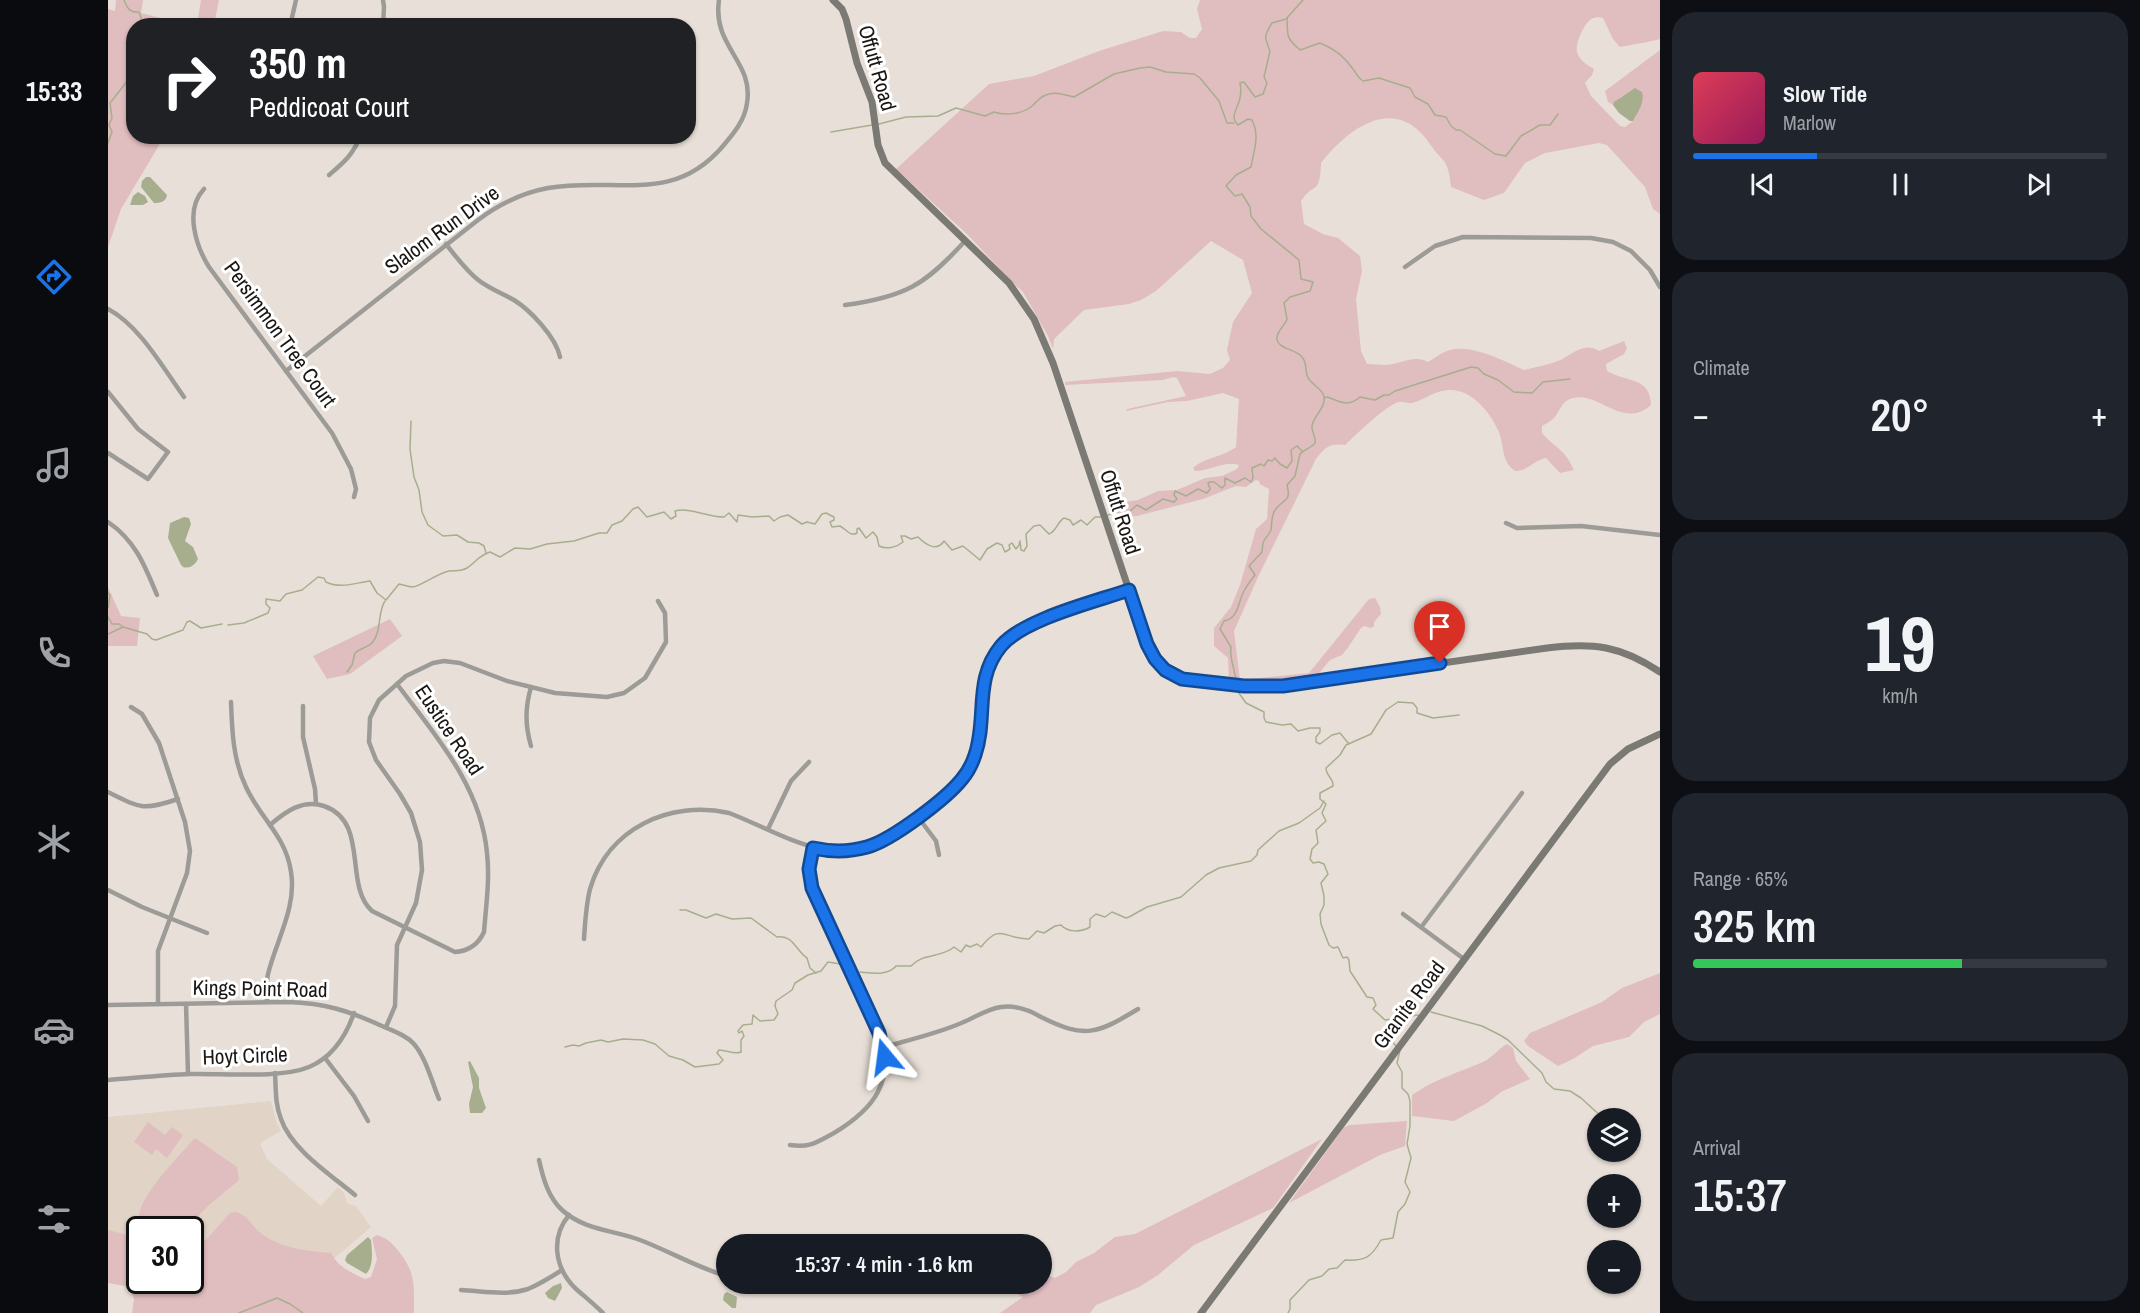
<!DOCTYPE html>
<meta charset="utf-8">
<style>
:root{--surface:#171b24;--page:#20242c;--text:#f1f3f6;--muted:#9ea1a6;--line:#363941;--accent:#1a73e8}
body{margin:0;font-family:"Archivo Narrow",sans-serif;background:var(--page);color:var(--text);height:100vh;display:flex;flex-direction:column;font-size:22px;white-space:nowrap}
*{box-sizing:border-box;margin:0}
p{font-size:20px;color:var(--muted)}
.icon{flex:none;width:33px;height:33px;fill:none;stroke:currentColor;stroke-width:2;stroke-linecap:round;stroke-linejoin:round}
.map{position:relative;flex:1;overflow:hidden}
.panel{display:flex;flex-direction:column;gap:12px;padding:12px;background:#0d0f14;width:480px}
.panel>*{flex:none}
.banner{position:absolute;left:18px;top:18px;width:570px;height:126px;border-radius:24px;box-shadow:0 2px 4px #0004;background:#202124;color:#fff;overflow:hidden}
.controls{position:absolute;left:1479px;top:1108px;display:grid;gap:12px}
.controls a{display:grid;place-items:center;width:54px;height:54px;border-radius:50%;background:var(--surface);box-shadow:0 2px 4px #0004;font-size:30px}
.speed{position:absolute;left:18px;top:1216px;display:flex;gap:12px;font-size:30px;font-weight:700;text-align:center}
.speed>*{display:grid;place-content:center;width:78px;height:78px;border-radius:50%;background:var(--surface);box-shadow:0 2px 4px #0004;line-height:1}
.speed .limit{border:3px solid #111;border-radius:9px;background:#fff;color:#111}
.pin{position:absolute;display:grid;place-items:center;width:51px;height:51px;color:#fff;margin:-62px -26px;border-radius:50% 50% 50% 0;rotate:-45deg;box-shadow:0 0 6px #0007}
.pin .icon{rotate:45deg}
.me{position:absolute;width:66px;margin:-33px;rotate:344deg;stroke-linejoin:round;filter:drop-shadow(0 0 4px #0008)}
.turn{display:flex;align-items:center;gap:21px;height:126px;padding:0 24px;font-size:27px}
.turn .icon{width:78px;height:78px;stroke-width:2.5}
.turn b{display:block;font-size:42px;line-height:51px}
.big{font-size:45px;font-weight:600;line-height:1.1}
.panel .card{flex:1;display:flex;flex-direction:column;justify-content:center;gap:9px;min-width:0;padding:0 21px;border-radius:24px;background:var(--page)}
.panel .dial{align-items:center;gap:0}
.dial b{font-size:78px;line-height:1}
.song{display:flex;align-items:center;gap:18px}
.cover{width:72px;height:72px;border-radius:9px;background:linear-gradient(135deg,hsl(350 70% 55%),hsl(330 70% 35%))}
.played{height:6px;border-radius:3px;background:linear-gradient(90deg,var(--accent) 30%,var(--line) 30%)}
.keys{display:flex;justify-content:space-around;direction:ltr}
.heat{display:flex;justify-content:space-between;align-items:center;font-size:33px;direction:ltr}
.charge{height:9px;border-radius:4px;background:linear-gradient(90deg,#34c759 65%,var(--line) 0)}
.trip{position:absolute;left:608px;top:1234px;width:336px;height:60px;border-radius:30px;background:var(--surface);box-shadow:0 2px 4px #0004;font-weight:600;line-height:60px;text-align:center}
main{display:flex;flex:1;min-height:0}
.dock{display:flex;flex-direction:column;width:108px;justify-content:space-around;align-items:center;background:#090b0e;color:var(--muted)}
.dock .icon{width:42px;height:42px}
.dock .selected{color:var(--accent)}
.dock b{font-size:27px;color:var(--text)}
.map>svg:first-child{display:block}
.built{fill:#e1d3c6}
.green{fill:#e0bdbe}
.water{fill:#a7ae8e}
.lines{fill:none;stroke-linecap:round;stroke-linejoin:round}
.stream{stroke:#a7ae8e;stroke-width:1.5}
.street{stroke:#9c9b97;stroke-width:4.5}
.secondary{stroke:#7b7973;stroke-width:7}
.route-casing{stroke:#114b97;stroke-width:15}
.route{stroke:#1a73e8;stroke-width:10}
.labels{text-anchor:middle;stroke-width:6;stroke-linejoin:round;paint-order:stroke}
.street-label{font-size:21px;fill:#191613;stroke:#fff}
</style>
<main>
<nav class="dock">
<b>15:33</b>
<svg class="icon selected" aria-label="directions" viewBox="0 0 24 24"><path d="M12 3l9 9-9 9-9-9zM9 14v-3h6M13 9l2 2-2 2"/></svg>
<svg class="icon" aria-label="music" viewBox="0 0 24 24"><path d="M9 18V5l10-2v13"/><circle cx="6" cy="18" r="3"/><circle cx="16" cy="16" r="3"/></svg>
<svg class="icon" aria-label="phone" viewBox="0 0 24 24"><path d="M5 4h4l2 5-3 2q2 4 5 5l2-3 5 2v4C11 20 4 13 5 4z"/></svg>
<svg class="icon" aria-label="climate" viewBox="0 0 24 24"><path d="M12 3v18M4 7l16 10M4 17L20 7"/></svg>
<svg class="icon" aria-label="car" viewBox="0 0 24 24"><path d="M5 17H2v-5l4-1 3-4h7l3 4 3 1v5h-3M9 17h6M6 11h13"/><circle cx="7" cy="17" r="2"/><circle cx="17" cy="17" r="2"/></svg>
<svg class="icon" aria-label="filters" viewBox="0 0 24 24"><path d="M4 7h16M4 17h16"/><circle cx="9" cy="7" r="2"/><circle cx="15" cy="17" r="2"/></svg>
</nav>
<div class="map">
<svg width="1552" height="1313" viewBox="0 0 1552 1313">
<rect width="100%" height="100%" fill="#e8e0d8"/>
<polygon class="built" points="163,1101 168,1121 173,1131 152,1143 159,1159 213,1206 230,1187 236,1193 239,1203 248,1206 263,1227 223,1261 83,1273 82,1230 32,1230 31,1263 0,1274 0,1117"/>
<g class="green">
<polygon points="8,0 35,0 33,13 79,25 26,26 26,136 56,137 13,209 0,247 0,9 7,11"/>
<polygon points="93,0 111,0 106,25 89,25"/>
<path d="M1092,0H1552V39C1547,41 1521,45 1512,47L1505,39L1495,18C1491,17 1489,17 1485,18C1477,21 1467,43 1469,52C1471,60 1479,65 1486,69L1484,75L1477,83L1483,96L1512,126L1517,127L1525,121L1528,116L1514,96L1505,105L1500,102L1497,91L1552,50V214L1545,209L1537,187L1499,145L1491,143L1437,153L1417,163L1396,193L1376,200L1343,187C1342,179 1341,168 1336,161C1332,156 1327,152 1324,147C1290,93 1243,125 1213,163C1212,196 1206,181 1193,201L1196,224L1215,234L1230,238L1252,256L1254,271L1248,299L1253,351L1259,364C1265,364 1272,365 1278,365C1293,364 1307,354 1320,362C1327,358 1334,352 1342,350C1364,344 1397,361 1416,370C1427,367 1439,365 1450,361C1464,355 1476,341 1491,351L1516,341L1519,348L1516,354L1498,364L1499,371C1519,383 1542,376 1543,405C1515,430 1492,392 1465,398C1454,400 1452,411 1446,418C1443,421 1438,424 1434,426V433C1448,449 1456,448 1466,470L1452,473L1438,458C1426,460 1420,471 1407,471C1392,460 1397,445 1390,430C1380,409 1360,385 1334,391C1324,393 1315,400 1304,403C1300,404 1296,401 1291,402C1278,405 1248,435 1237,445C1222,443 1217,447 1208,459L1151,575L1126,631L1132,680L1201,673L1261,599L1267,598L1272,607L1273,614L1266,622V626L1263,628L1256,626L1253,628L1239,649L1234,655L1222,660L1208,677L1157,683L1121,682L1120,658L1106,646V628L1123,607L1132,585L1148,529L1159,519L1161,489L1152,484L1151,481L1148,480L1138,487L1128,486L1095,499L1029,516L1014,517L1008,509L1017,502L1030,500L1050,491L1069,490L1097,478L1114,476L1129,469L1131,465C1118,460 1101,471 1087,471L1085,468C1097,457 1115,457 1128,447L1131,399L1115,393L1079,401L1060,402L1018,411L1019,409L1078,396L1069,378L1065,377L1055,380L957,385V382L1069,371L1102,374L1115,368L1122,360L1119,350L1125,322L1144,293L1135,260L1103,241L1048,291L1033,300L1021,304L976,310L946,339L945,349L940,336L915,292L903,281L860,235L788,169L881,84L926,76L991,51L1055,31L1073,32L1082,38H1088L1094,29L1089,9Z"/>
<polygon points="0,587 13,616 32,618 29,646 0,646"/>
<polygon points="282,619 294,636 242,674 219,679 205,656"/>
<polygon points="1552,973 1552,1014 1536,1022 1521,1037 1485,1046 1465,1059 1450,1066 1420,1046 1416,1041 1422,1033 1494,1002 1514,988"/>
<path d="M1399,1044L1405,1048L1408,1061L1422,1079L1393,1092L1379,1103L1346,1121L1304,1116V1095C1326,1079 1353,1072 1377,1061C1386,1056 1391,1048 1399,1044Z"/>
<polygon points="1299,1121 1297,1146 1272,1155 1181,1203 1236,1127 1242,1125"/>
<polygon points="40,1122 57,1135 64,1127 75,1135 59,1158 48,1149 44,1155 26,1142"/>
<path d="M87,1138L129,1167L131,1180L101,1205L76,1230H40L31,1215C34,1193 71,1156 87,1138Z"/>
<polygon points="1214,1139 1165,1208 1086,1245 1050,1275 1031,1287 988,1305 982,1313 892,1313 915,1297 891,1284 933,1284 933,1273 947,1278 958,1272 968,1262 986,1253 1007,1237 1027,1234"/>
<path d="M128,1212C138,1214 143,1224 150,1231C170,1248 198,1251 223,1253C230,1267 244,1273 257,1279L263,1277L269,1259L264,1238L269,1235C281,1239 284,1243 292,1253C308,1273 306,1288 306,1313H24L26,1299L22,1287L0,1283V1230L15,1234L31,1242L32,1281H82L83,1249L98,1240L122,1213Z"/>
</g>
<g class="water">
<path d="M1527,88L1534,92C1537,102 1530,112 1525,121H1522L1511,113L1505,105L1506,102Z"/>
<path d="M38,177H42L59,195C58,202 52,203 46,203L33,187L34,181Z"/>
<polygon points="30,192 37,196 40,202 35,205 22,205 25,196"/>
<path d="M76,517L81,518L83,524L77,541L85,547L90,559C87,565 82,569 75,567L73,565L60,538L62,523Z"/>
<polygon points="362,1061 371,1078 371,1088 378,1108 374,1113 362,1113 361,1104 365,1087 360,1062"/>
<path d="M260,1237L263,1240C264,1251 266,1266 258,1274L239,1263L237,1260L239,1255Z"/>
<polygon points="453,1283 454,1288 447,1301 440,1298 437,1293 445,1286"/>
<polygon points="619,1292 629,1297 628,1308 624,1308 615,1300 616,1294"/>
</g>
<g class="lines">
<g class="stream">
<path d="M16,0C19,8 22,13 31,12L36,26"/>
<path d="M1179,18C1180,36 1177,37 1192,50L1212,43C1225,48 1237,57 1245,69C1249,74 1249,77 1255,81L1271,78L1302,88L1307,97L1320,104L1327,115L1338,117L1343,126L1348,130H1352L1387,154L1398,156L1413,136L1432,125H1442L1450,114"/>
<path d="M771,124L798,117L830,116L848,108L877,116L886,112C897,116 913,114 923,107C928,103 931,97 938,95C947,91 957,95 966,97L1006,74L1032,68L1042,67L1058,72L1086,74L1092,78L1111,101L1119,123H1126"/>
<polyline points="723,132 764,125"/>
<polyline points="0,143 4,132 1,125 4,118 2,103 21,79 26,62"/>
<path d="M1216,398L1219,397C1232,401 1239,408 1252,397L1267,400L1276,395H1281L1287,391L1363,367L1370,368L1376,374L1390,380L1406,392L1424,393L1435,382L1462,379"/>
<polyline points="303,421 302,449 306,477 311,490 314,512 320,525 335,536 349,535 360,542 371,543 376,546 378,553"/>
<path d="M1000,515L1012,511L1021,512L1029,505L1038,510L1055,499L1066,502L1069,499L1066,495L1067,491L1078,496L1090,489L1099,493L1102,489L1100,483C1107,479 1108,485 1114,488L1117,485V478L1127,483L1137,478L1143,482L1145,478L1144,468L1153,464L1156,466L1160,460L1164,461L1167,458L1172,464L1179,468L1184,461L1183,450L1189,446L1194,451"/>
<polyline points="0,593 2,595 0,608"/>
<polyline points="0,617 4,624 11,624 15,627"/>
<path d="M120,625L136,623L160,613L162,608L158,604V599L172,601L178,594L194,590L210,577L216,578L218,582C232,589 247,583 262,581L269,593L278,600L291,584C296,585 300,587 305,587C313,586 330,573 341,571C347,570 352,572 359,568C370,561 368,557 382,552L392,557L407,548L422,549L439,544L466,541L491,533H499L504,525L514,521L525,509L530,507L539,517L556,512L563,519L568,516L567,511C582,507 599,517 616,517L621,513L629,522L630,515L644,517L661,516L666,521L672,517L680,515L694,524L699,522L707,524L714,514L718,513L726,517V520L722,522L724,527L732,526C738,529 742,537 749,533V529L751,528L758,538L765,532L769,537L771,546C779,550 789,547 795,542L793,536H797L803,539L810,537C818,545 829,552 836,541L844,550L855,546L872,560L879,549L889,543L894,545L897,552L902,549L901,545L904,543L908,549L911,545L912,541L913,550L916,551L919,546L918,534L926,526L932,525L941,534C949,531 949,522 956,518L962,520L965,525L973,520L979,525L987,517H995"/>
<polyline points="0,634 15,627 39,634 44,639 48,640 75,630 79,622 82,621 93,628 114,624"/>
<path d="M239,672L244,665L247,653C252,648 259,648 264,643C274,632 269,613 277,601"/>
<path d="M1128,684C1128,671 1121,659 1123,647L1112,629L1116,621C1131,618 1130,602 1136,591C1139,585 1143,580 1147,575L1141,566L1154,552C1155,536 1157,542 1163,530C1164,524 1163,516 1167,510C1174,499 1184,503 1179,485L1187,476L1192,454C1195,450 1205,447 1207,443C1209,439 1203,431 1204,426C1206,415 1218,408 1216,396C1213,387 1201,384 1199,375C1197,368 1199,363 1194,357C1188,349 1170,349 1169,339C1168,331 1177,326 1179,319L1176,303L1182,297L1202,291L1205,282L1193,279L1191,260L1153,229L1143,216L1142,207L1134,194L1127,196L1118,186L1128,175L1143,167C1146,150 1152,136 1144,120L1140,119L1130,125C1121,116 1130,109 1132,98C1133,93 1133,88 1132,83L1136,82L1147,97L1155,94L1159,83L1156,77L1162,51C1157,38 1155,37 1164,23L1178,19L1195,0"/>
<polyline points="1128,689 1138,703 1156,712 1156,718 1158,722 1174,725 1183,724 1190,731 1202,728 1212,728 1212,732 1208,737 1208,742 1212,744 1224,735 1232,733 1241,744"/>
<path d="M572,910H578L598,918L608,914L624,919L643,918L669,937C685,934 688,951 699,958L702,968L708,973"/>
<path d="M752,972C764,973 780,976 788,966H803C814,953 834,958 846,947L853,952L858,945L862,947L869,944L873,947C893,922 895,939 921,939L929,931L936,933L947,926L953,925C960,933 974,932 982,927V919L988,914L997,917L1004,912L1018,918L1021,917L1039,907L1073,897L1098,875L1111,868L1143,861L1149,855L1150,850L1171,831L1191,823L1212,808L1216,801"/>
<polyline points="1323,1012 1374,1026 1392,1035 1400,1040 1434,1073 1438,1082 1446,1089 1462,1091 1473,1098 1496,1119"/>
<path d="M1310,1015L1277,1020L1265,1009L1268,1005L1265,998L1259,997L1242,971L1241,960L1239,957L1235,958L1230,947L1225,948L1221,945L1213,924L1212,914L1216,905V896L1213,883L1220,874L1216,864L1211,862L1205,863L1202,859L1204,849L1210,843L1208,830L1218,821L1214,813L1218,804L1212,799V793L1225,786C1226,779 1218,776 1218,768L1232,755L1238,745L1263,734L1278,710L1290,702L1305,703L1309,708V713L1325,718L1351,715"/>
<polyline points="1283,1021 1277,1029 1282,1033 1282,1039 1289,1047"/>
<path d="M457,1047L465,1045L471,1046L478,1043L493,1040L500,1042L515,1039L535,1040L547,1044L561,1056L575,1060L587,1067L611,1064L615,1060L609,1053L611,1050C619,1050 626,1055 633,1052V1040L636,1036L634,1031L631,1033L630,1031L635,1025L644,1024L645,1015L652,1021L666,1020L670,1014L667,1006L668,1001L684,990L687,983L700,975L713,971L720,962L732,964"/>
<polyline points="131,1313 169,1298 182,1304 195,1313"/>
<path d="M1180,1313L1182,1309V1300L1201,1280L1214,1276L1221,1269L1229,1268L1237,1260C1257,1261 1263,1258 1273,1240L1285,1238L1290,1212L1297,1204L1302,1192L1297,1182L1303,1158L1299,1144L1302,1126V1101L1300,1094L1294,1088V1072L1289,1063L1292,1050"/>
</g>
<g class="street">
<polyline points="182,26 188,0"/>
<polyline points="275,26 276,7 275,0"/>
<path d="M221,175C235,163 246,154 252,136"/>
<path d="M96,189C76,210 88,246 101,267L224,433L243,469L248,489L246,497"/>
<path d="M338,244C348,257 357,269 369,279C380,288 393,293 406,300C422,310 448,337 452,357"/>
<polyline points="1297,267 1327,246 1355,237 1483,238 1505,242 1523,251 1542,270 1552,287"/>
<path d="M737,305C797,297 817,285 857,241"/>
<path d="M0,309C32,326 55,368 76,397"/>
<path d="M178,371L370,220C391,204 414,193 440,188C507,176 564,206 615,146C626,133 637,120 639,103C646,61 604,47 611,0"/>
<polyline points="0,392 30,429 60,452 40,479 0,453"/>
<path d="M0,522C27,540 37,566 49,595"/>
<polyline points="1398,523 1409,528 1473,526 1552,535"/>
<path d="M423,687C417,708 417,725 423,746"/>
<path d="M123,702C124,731 125,760 138,787C152,818 178,836 183,872C189,907 168,941 160,974C158,983 159,993 159,1002"/>
<polyline points="195,706 195,737 207,789 208,804"/>
<polyline points="23,707 34,714 51,743 77,822 82,851 79,873 50,951 50,1004"/>
<path d="M0,792C32,808 35,811 70,799"/>
<polyline points="810,817 828,841 831,855"/>
<path d="M162,825C178,811 195,799 216,806C262,822 235,885 264,911L347,952C361,951 370,945 376,932C378,906 382,879 379,853C373,786 327,735 289,684"/>
<polyline points="660,829 683,781 701,762"/>
<polyline points="0,890 34,907 99,933"/>
<polyline points="1295,914 1356,959"/>
<polyline points="1314,926 1414,793"/>
<path d="M476,939C477,923 478,905 482,889C500,828 562,800 621,813C674,833 722,870 780,839C794,831 807,819 820,809C840,792 861,778 868,751C879,712 866,676 896,643C919,619 988,602 1021,590"/>
<polyline points="78,1004 80,1074"/>
<path d="M0,1005L180,1002C217,1003 241,1011 274,1026C285,1031 298,1035 306,1044C318,1058 324,1082 331,1099"/>
<polyline points="278,1027 287,1006 289,945 308,903 314,870 312,842 303,813 292,794 268,760 261,742 262,718 271,700 298,676 325,663 336,661 352,663 399,681 447,693 499,697 516,693 537,678 558,642 557,613 550,601"/>
<path d="M776,1047C801,1040 827,1034 851,1024C865,1019 878,1009 893,1007C907,1005 921,1010 933,1017C977,1039 989,1034 1030,1009"/>
<polyline points="217,1058 246,1096 260,1121"/>
<path d="M167,1073C168,1089 167,1104 173,1119C183,1149 223,1175 247,1195"/>
<path d="M0,1080C27,1078 55,1075 82,1074C114,1073 172,1079 201,1067C225,1057 238,1036 246,1013"/>
<path d="M682,1145C702,1148 709,1142 726,1133C766,1109 788,1081 771,1033L704,888L701,869L705,848"/>
<path d="M431,1160C435,1178 440,1197 454,1210C476,1230 505,1230 532,1240C561,1251 588,1267 618,1276"/>
<path d="M461,1215C442,1238 447,1268 467,1288C476,1296 486,1304 495,1313"/>
<polyline points="655,1284 670,1287"/>
<path d="M353,1290C375,1291 399,1296 420,1289C432,1284 443,1277 454,1270"/>
</g>
<g class="secondary">
<path d="M725,0L734,9L738,19L749,63L764,102L770,145L777,163L901,283L926,319L945,363L1039,644C1044,656 1050,667 1061,673C1081,686 1150,687 1175,686L1439,648C1485,642 1513,646 1552,672"/>
<polyline points="1093,1313 1502,764 1520,749 1552,734"/>
</g>
</g>
<g class="lines">
<defs>
<path id="route" d="M777,1057L771,1033L704,888L701,869L705,848C723,852 741,852 759,847C784,840 838,799 854,779C860,772 864,764 867,755C880,717 865,680 893,646C916,619 986,602 1021,590L1039,644L1047,659L1057,670L1074,679L1136,686H1175L1332,663"/>
</defs>
<use href="#route" class="route-casing"/>
<use href="#route" class="route"/>
</g>
<g class="labels">
<g class="street-label">
<text transform="translate(769 68) rotate(74)" y="7">Offutt Road</text>
<text transform="translate(334 230) rotate(-36)" y="7">Slalom Run Drive</text>
<text transform="translate(172 334) rotate(54)" y="7">Persimmon Tree Court</text>
<text transform="translate(1012 512) rotate(72)" y="7">Offutt Road</text>
<text transform="translate(341 730) rotate(56)" y="7">Eustice Road</text>
<text transform="translate(152 989) rotate(1)" y="7">Kings Point Road</text>
<text transform="translate(1301 1005) rotate(-53)" y="7">Granite Road</text>
<text transform="translate(137 1056) rotate(-2)" y="7">Hoyt Circle</text>
</g>
</g>
</svg>
<div class="controls">
<a><svg class="icon" aria-label="layers" viewBox="0 0 24 24"><path d="M12 4l9 5-9 5-9-5zM3 14l9 5 9-5"/></svg></a>
<a>+</a>
<a>−</a>
</div>
<div class="speed"><div class="limit">30</div></div>
<div class="pin" style="left:1332px;top:663px;background:#d93025"><svg class="icon" aria-label="arrive" viewBox="0 0 24 24"><path d="M6 21V4h12l-3 4 3 4H6"/></svg></div>
<svg class="me" style="left:777px;top:1057px" viewBox="-20 -20 40 40"><path d="M0-17L14 15 0 8-14 15z" fill="#1a73e8" stroke="#fff" stroke-width="4"/></svg>
<div class="trip">15:37 · 4 min · 1.6 km</div>
<div class="banner">
<div class="turn"><svg class="icon" aria-label="right" viewBox="0 0 24 24"><path d="M7 20v-9h11M14 6l5 5-5 5"/></svg><div><b>350 m</b>Peddicoat Court</div></div>
</div>
</div>
<section class="panel">
<div class="card">
<div class="song"><i class="cover"></i><div><b>Slow Tide</b><p>Marlow</p></div></div>
<div class="played"></div>
<div class="keys"><svg class="icon" aria-label="previous" viewBox="0 0 24 24"><path d="M18 5L8 12l10 7zM5 5v14"/></svg><svg class="icon" aria-label="pause" viewBox="0 0 24 24"><path d="M8 5v14M16 5v14"/></svg><svg class="icon" aria-label="next" viewBox="0 0 24 24"><path d="M6 5l10 7-10 7zM19 5v14"/></svg></div>
</div>
<div class="card"><p>Climate</p>
<div class="heat"><a>−</a><b class="big">20°</b><a>+</a></div>
</div>
<div class="card dial"><b>19</b><p>km/h</p></div>
<div class="card"><p>Range · 65%</p><b class="big">325 km</b><div class="charge"></div></div>
<div class="card"><p>Arrival</p><b class="big">15:37</b></div>
</section>
</main>
